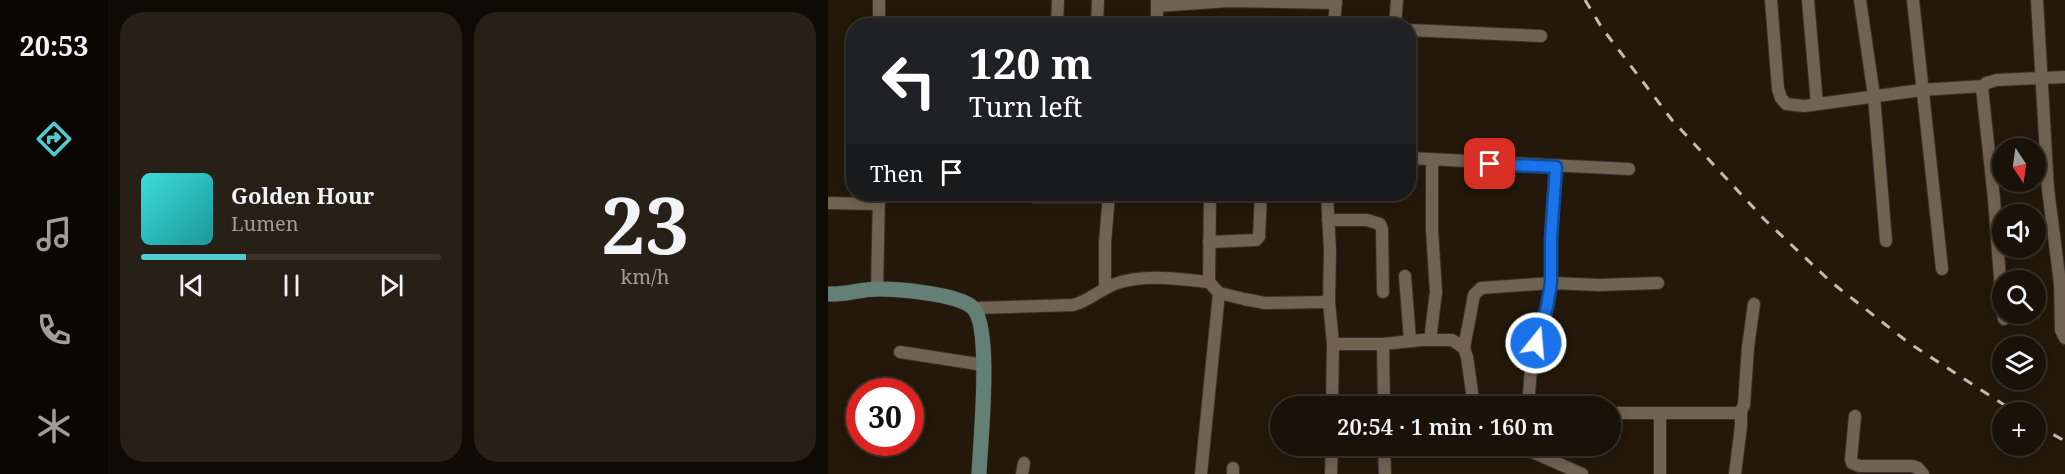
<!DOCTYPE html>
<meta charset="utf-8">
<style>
:root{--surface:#1a1208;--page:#272016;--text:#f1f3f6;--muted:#9f9e9c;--line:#383229;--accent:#51ccd1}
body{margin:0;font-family:"Noto Serif",serif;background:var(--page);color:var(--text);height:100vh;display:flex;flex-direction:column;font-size:22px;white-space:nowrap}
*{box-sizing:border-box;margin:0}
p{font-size:20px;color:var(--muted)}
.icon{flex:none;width:33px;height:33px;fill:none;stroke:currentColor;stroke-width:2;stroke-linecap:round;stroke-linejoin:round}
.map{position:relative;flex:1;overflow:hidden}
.panel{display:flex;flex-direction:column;gap:12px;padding:12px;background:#0e0a04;width:720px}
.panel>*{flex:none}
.guide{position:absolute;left:18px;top:18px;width:570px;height:183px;border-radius:24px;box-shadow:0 3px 15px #0003,0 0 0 2px var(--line);background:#202124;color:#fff;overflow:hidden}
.needle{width:39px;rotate:167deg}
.fabs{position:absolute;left:1164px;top:138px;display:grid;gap:12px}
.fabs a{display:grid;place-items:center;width:54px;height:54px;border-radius:50%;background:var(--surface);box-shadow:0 3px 15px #0003,0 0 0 2px var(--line);font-size:30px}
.speed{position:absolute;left:18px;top:378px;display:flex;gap:12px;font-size:30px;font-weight:700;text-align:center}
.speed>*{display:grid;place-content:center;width:78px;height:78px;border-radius:50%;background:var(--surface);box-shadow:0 3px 15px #0003,0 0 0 2px var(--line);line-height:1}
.speed .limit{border:9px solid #d22;background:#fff;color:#111}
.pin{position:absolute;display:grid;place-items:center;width:51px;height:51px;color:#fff;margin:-26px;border-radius:12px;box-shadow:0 3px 9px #0006}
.me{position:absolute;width:66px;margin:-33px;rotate:17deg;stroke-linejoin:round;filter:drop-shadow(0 0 4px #0008)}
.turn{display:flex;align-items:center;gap:21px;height:126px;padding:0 24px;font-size:27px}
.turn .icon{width:78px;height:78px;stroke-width:2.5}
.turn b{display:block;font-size:42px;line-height:51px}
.then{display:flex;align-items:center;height:57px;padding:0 24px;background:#0003;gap:12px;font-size:22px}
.panel .card{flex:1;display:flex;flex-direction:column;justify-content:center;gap:9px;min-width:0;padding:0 21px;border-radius:24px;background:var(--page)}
.panel .dial{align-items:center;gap:0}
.dial b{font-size:78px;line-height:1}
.song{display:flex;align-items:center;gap:18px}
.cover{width:72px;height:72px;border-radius:9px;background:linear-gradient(135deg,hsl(180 70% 55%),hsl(180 70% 35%))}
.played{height:6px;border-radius:3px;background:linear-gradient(90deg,var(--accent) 35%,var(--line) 35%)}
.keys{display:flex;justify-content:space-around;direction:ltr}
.panel .tiles{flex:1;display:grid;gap:12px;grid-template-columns:repeat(2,1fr)}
.trip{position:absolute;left:442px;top:396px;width:351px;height:60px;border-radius:30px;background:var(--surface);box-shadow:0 3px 15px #0003,0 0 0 2px var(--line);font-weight:600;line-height:60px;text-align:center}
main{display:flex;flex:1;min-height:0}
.dock{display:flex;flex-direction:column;width:108px;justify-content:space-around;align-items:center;background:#0a0703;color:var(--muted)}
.dock .icon{width:42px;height:42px}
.dock .on{color:var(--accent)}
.dock b{font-size:27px;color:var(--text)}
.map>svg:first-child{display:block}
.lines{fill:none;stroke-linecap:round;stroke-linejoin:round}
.street-casing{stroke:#38302b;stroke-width:14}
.secondary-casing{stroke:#38302b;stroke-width:16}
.street{stroke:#716353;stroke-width:12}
.secondary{stroke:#647f75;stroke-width:15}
.rail{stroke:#c4bbb1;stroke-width:3;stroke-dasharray:10 10;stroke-linecap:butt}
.route-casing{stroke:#114b97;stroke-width:15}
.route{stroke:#1a73e8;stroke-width:10}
</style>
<main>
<nav class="dock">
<b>20:53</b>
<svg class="icon on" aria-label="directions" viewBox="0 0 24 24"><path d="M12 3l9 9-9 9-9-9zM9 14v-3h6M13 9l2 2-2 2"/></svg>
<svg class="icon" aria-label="music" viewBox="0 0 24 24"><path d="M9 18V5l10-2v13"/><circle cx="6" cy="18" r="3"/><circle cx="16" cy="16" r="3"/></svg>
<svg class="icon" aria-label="phone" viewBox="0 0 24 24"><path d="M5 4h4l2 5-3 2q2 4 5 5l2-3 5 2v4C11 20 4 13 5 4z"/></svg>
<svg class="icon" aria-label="climate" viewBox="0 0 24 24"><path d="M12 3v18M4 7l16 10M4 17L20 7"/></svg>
</nav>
<section class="panel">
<div class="tiles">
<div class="card">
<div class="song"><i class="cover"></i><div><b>Golden Hour</b><p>Lumen</p></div></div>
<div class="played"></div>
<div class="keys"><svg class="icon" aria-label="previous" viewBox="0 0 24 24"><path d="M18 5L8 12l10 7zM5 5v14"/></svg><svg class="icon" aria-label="pause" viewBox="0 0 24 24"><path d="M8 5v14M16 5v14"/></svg><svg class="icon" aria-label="next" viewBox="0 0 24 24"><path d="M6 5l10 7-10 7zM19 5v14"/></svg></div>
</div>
<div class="card dial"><b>23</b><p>km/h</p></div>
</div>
</section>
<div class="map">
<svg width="1237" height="474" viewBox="0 0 1237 474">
<rect width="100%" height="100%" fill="#23180a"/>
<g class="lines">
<defs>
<g id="street">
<polyline points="943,0 950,89 953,98 958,104 976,106 1093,90 1155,86"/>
<polyline points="980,0 989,104"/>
<polyline points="1032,0 1046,96 1058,241"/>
<polyline points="1085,0 1114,269"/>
<polyline points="1209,0 1220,189 1232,283 1233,330 1237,338"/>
<polyline points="329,6 400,1 508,3"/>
<polyline points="51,26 51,0"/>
<polyline points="229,26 230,0"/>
<polyline points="269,26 270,0"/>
<polyline points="329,26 329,0"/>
<polyline points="506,26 508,0"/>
<polyline points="567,26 569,0"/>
<polyline points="580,30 713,36"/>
<polyline points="580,158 801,169"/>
<polyline points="499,194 502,251 501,302 505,344 504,406"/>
<polyline points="207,197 281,197"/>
<polyline points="0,203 50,204"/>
<polyline points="500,220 539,220 552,224 554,229 555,292"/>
<polyline points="381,242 428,240 431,237 433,194"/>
<polyline points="577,276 582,340"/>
<polyline points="381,282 382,194"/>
<polyline points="277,288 277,243 281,194"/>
<polyline points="49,289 51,194"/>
<polyline points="1174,305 1166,199 1154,88 1158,83 1169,80 1237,77"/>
<path d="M147,308L245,305C261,301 271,290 287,284C316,273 351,279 381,282L391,293L416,299L437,303L501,302"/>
<polyline points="1175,314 1176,319"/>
<polyline points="602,340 608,292 604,230 604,160"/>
<polyline points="505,344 555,344 594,340 624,340 636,348 639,357 646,406"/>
<polyline points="555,344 556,406"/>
<polyline points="636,348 646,295 653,288 723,283 771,285 830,283"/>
<polyline points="72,352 156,365"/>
<polyline points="700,406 704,356 719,307 723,283 723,238 728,167"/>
<polyline points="783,413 908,413 913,411 916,405 920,347 926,304"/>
<polyline points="832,414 832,474"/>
<polyline points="1027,416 1023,459 1024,463 1031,466 1084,466 1090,468 1095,474"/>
<polyline points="556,446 557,474"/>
<polyline points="691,446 754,474"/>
<polyline points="194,474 196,463"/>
<polyline points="373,474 391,293"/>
<polyline points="405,474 405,468"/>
<polyline points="503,474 504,446"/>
<polyline points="907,474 913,426 913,411"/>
</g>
<path id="secondary" d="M0,294C17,295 33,289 50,289C71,289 129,294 144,307C165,324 152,444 151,474"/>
</defs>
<use href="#street" class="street-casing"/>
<use href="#secondary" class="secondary-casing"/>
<use href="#street" class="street"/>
<use href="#secondary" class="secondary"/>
<g class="rail">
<polyline points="757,0 774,28 844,120 937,220 1003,282 1081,343 1187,412"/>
<polyline points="1208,425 1237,441"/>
</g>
</g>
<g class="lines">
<defs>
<polyline id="route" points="662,164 728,167 723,238 723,283 719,307 708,343"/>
</defs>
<use href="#route" class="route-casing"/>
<use href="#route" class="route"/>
</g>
</svg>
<div class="fabs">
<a><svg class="needle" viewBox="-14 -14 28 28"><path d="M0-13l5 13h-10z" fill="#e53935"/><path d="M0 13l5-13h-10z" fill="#9f9e9c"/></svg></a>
<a><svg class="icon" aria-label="sound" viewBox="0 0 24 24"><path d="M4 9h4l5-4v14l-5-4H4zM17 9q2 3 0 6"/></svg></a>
<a><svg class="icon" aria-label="search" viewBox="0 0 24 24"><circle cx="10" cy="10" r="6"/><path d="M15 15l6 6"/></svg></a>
<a><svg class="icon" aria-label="layers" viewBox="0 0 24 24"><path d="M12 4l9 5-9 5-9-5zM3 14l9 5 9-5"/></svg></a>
<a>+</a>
</div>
<div class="speed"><div class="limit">30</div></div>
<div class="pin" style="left:662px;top:164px;background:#d93025"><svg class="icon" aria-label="arrive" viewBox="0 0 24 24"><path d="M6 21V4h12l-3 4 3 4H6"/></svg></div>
<svg class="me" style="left:708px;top:343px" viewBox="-20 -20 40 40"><circle r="17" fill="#1a73e8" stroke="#fff" stroke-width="3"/><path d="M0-11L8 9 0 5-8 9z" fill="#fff"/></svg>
<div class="trip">20:54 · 1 min · 160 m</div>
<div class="guide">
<div class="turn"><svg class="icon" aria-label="left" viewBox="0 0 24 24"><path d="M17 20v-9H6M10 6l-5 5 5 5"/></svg><div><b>120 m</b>Turn left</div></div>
<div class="then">Then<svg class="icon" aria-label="arrive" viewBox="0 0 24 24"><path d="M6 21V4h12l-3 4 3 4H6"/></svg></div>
</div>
</div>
</main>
